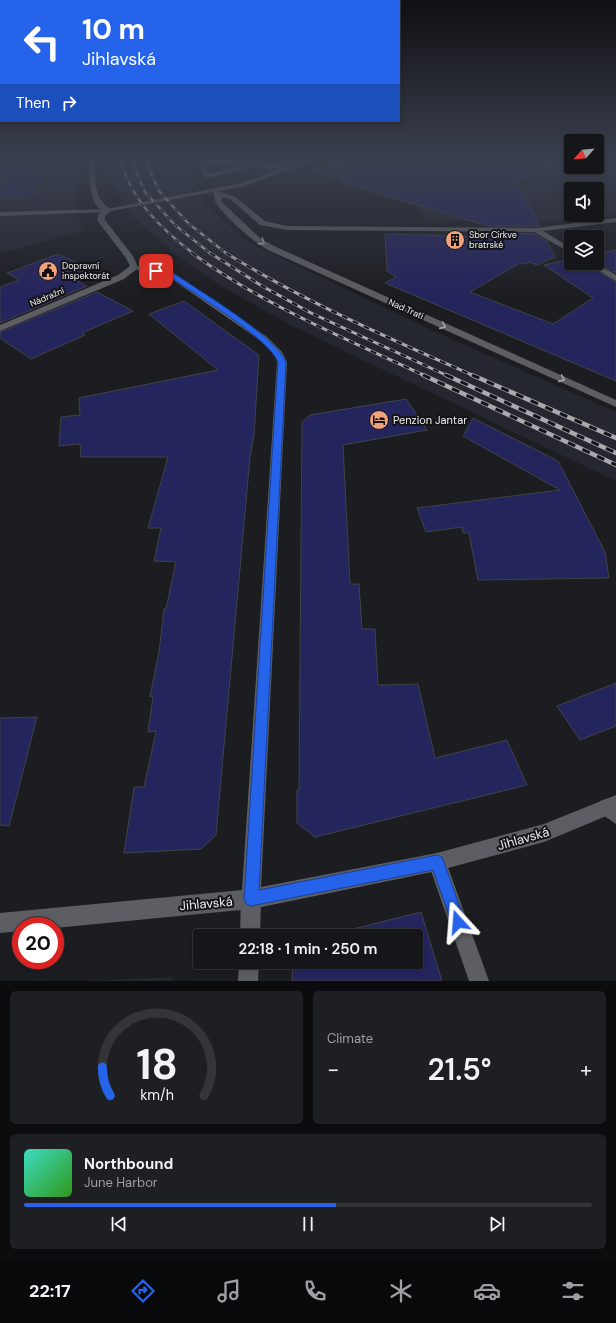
<!DOCTYPE html>
<meta charset="utf-8">
<style>
:root{--surface:#151619;--page:#1e1f22;--text:#f1f3f6;--muted:#9d9fa2;--line:#343538;--accent:#2563eb}
body{margin:0;font-family:"DM Sans",sans-serif;background:var(--page);color:var(--text);height:100vh;display:flex;flex-direction:column;font-size:15px;white-space:nowrap}
*{box-sizing:border-box;margin:0}
p{font-size:13px;color:var(--muted)}
.icon{flex:none;width:22px;height:22px;fill:none;stroke:currentColor;stroke-width:2;stroke-linecap:round;stroke-linejoin:round}
.map{position:relative;height:981px;overflow:hidden}
.details{display:flex;flex-direction:column;gap:10px;padding:10px;background:#0c0c0e;flex:1}
.details>*{flex:none}
.banner{position:absolute;left:0px;top:0px;width:400px;height:122px;box-shadow:0 2px 6px #0003,0 0 0 1px var(--line);background:#2563eb;color:#fff;overflow:hidden}
.needle{width:26px;rotate:243deg}
.buttons{position:absolute;left:564px;top:134px;display:grid;gap:8px}
.buttons a{display:grid;place-items:center;width:40px;height:40px;border-radius:4px;background:var(--surface);box-shadow:0 2px 6px #0003,0 0 0 1px var(--line);font-size:20px}
.speed{position:absolute;left:12px;top:917px;display:flex;gap:8px;font-size:20px;font-weight:700;text-align:center}
.speed>*{display:grid;place-content:center;width:52px;height:52px;border-radius:50%;background:var(--surface);box-shadow:0 2px 6px #0003,0 0 0 1px var(--line);line-height:1}
.speed .limit{border:6px solid #d22;background:#fff;color:#111}
.pin{position:absolute;display:grid;place-items:center;width:34px;height:34px;color:#fff;margin:-17px;border-radius:8px;box-shadow:0 2px 6px #0006}
.me{position:absolute;width:44px;margin:-22px;rotate:341deg;stroke-linejoin:round;filter:drop-shadow(0 0 3px #0008)}
.turn{display:flex;align-items:center;gap:14px;height:84px;padding:0 16px;font-size:18px}
.turn .icon{width:52px;height:52px;stroke-width:2.5}
.turn b{display:block;font-size:28px;line-height:34px}
.then{display:flex;align-items:center;height:38px;padding:0 16px;background:#0003;gap:8px;font-size:15px}
.big{font-size:30px;font-weight:600;line-height:1.1}
.details .tile{flex:1;display:flex;flex-direction:column;justify-content:center;gap:6px;min-width:0;padding:0 14px;border-radius:6px;background:var(--page)}
.details .dial{align-items:center;gap:0}
.dial svg{height:104px;overflow:visible;fill:none;stroke:var(--line);stroke-width:7;stroke-linecap:round;text-anchor:middle}
.dial text{fill:var(--text);stroke:none}
.song{display:flex;align-items:center;gap:12px}
.cover{width:48px;height:48px;border-radius:6px;background:linear-gradient(135deg,hsl(170 70% 55%),hsl(110 70% 35%))}
.played{height:4px;border-radius:2px;background:linear-gradient(90deg,var(--accent) 55%,var(--line) 55%)}
.keys{display:flex;justify-content:space-around;direction:ltr}
.heat{display:flex;justify-content:space-between;align-items:center;font-size:22px;direction:ltr}
.details .tiles{flex:1;display:grid;gap:10px;grid-template-columns:1fr 1fr}
.tile:last-child{grid-column:span 2}
.trip{position:absolute;left:193px;top:929px;width:230px;height:40px;border-radius:4px;background:var(--surface);box-shadow:0 2px 6px #0003,0 0 0 1px var(--line);font-weight:600;line-height:40px;text-align:center}
.menu{display:flex;height:64px;justify-content:space-around;align-items:center;background:#08090a;color:var(--muted)}
.menu .icon{width:28px;height:28px}
.menu .selected{color:var(--accent)}
.menu b{font-size:18px;color:var(--text)}
.map>svg:first-child{display:block}
.built{fill:#252730;fill-rule:evenodd}
.building{fill:#25255d;stroke:#424247}
.lines{fill:none;stroke-linecap:round;stroke-linejoin:round}
.lane{fill:#5d5e63;fill-rule:evenodd}
.street{fill:#5d5e63;fill-rule:evenodd}
.secondary{fill:#5d5e63;fill-rule:evenodd}
.rail-far2-casing{stroke:#a9aaad;stroke-width:2.5}
.rail-far1-casing{stroke:#a9aaad;stroke-width:3}
.rail-casing{stroke:#a9aaad;stroke-width:4.5}
.rail-far2{stroke:#131418;stroke-width:1.5;stroke-dasharray:5;stroke-linecap:butt}
.rail-far1{stroke:#131418;stroke-width:2;stroke-dasharray:6;stroke-linecap:butt}
.rail{stroke:#131418;stroke-width:3;stroke-dasharray:8;stroke-linecap:butt}
.oneway{stroke:#a5a6aa}
.route{fill:#2563eb;stroke:#184099}
.labels{text-anchor:middle;stroke-width:4;stroke-linejoin:round;paint-order:stroke}
.far-poi-label{font-size:9px;fill:#edeef1;stroke:#131418;text-anchor:start}
.far-street-label{font-size:9px;fill:#edeef1;stroke:#131418}
.poi-label{font-size:11px;fill:#edeef1;stroke:#131418;text-anchor:start}
.near-street-label{font-size:13px;fill:#edeef1;stroke:#131418}
</style>
<div class="map">
<svg width="616" height="981" viewBox="0 0 616 981">
<rect width="100%" height="100%" fill="#1c1d21"/>
<g class="built">
<polygon points="106,158 184,158 203,202 249,243 436,332 616,412 616,481 367,362 287,323 224,288 174,253 136,219 124,204 109,178"/>
<path d="M340,158H571V167H597V158H616V213L552,221L424,220L420,206L340,182L344,180L309,170ZM571,189H597V215H571Z"/>
<polygon points="75,164 77,215 84,230 0,254 0,166"/>
<polygon points="173,977 172,981 85,981"/>
</g>
<g class="building">
<polygon points="0,158 54,158 32,198 0,199"/>
<polygon points="354,158 570,158 517,181 540,226 488,226 340,182 345,180 320,173"/>
<polygon points="512,233 534,234 547,241 555,257 537,265 529,262 524,264 520,263 470,292 553,324 593,298 544,265 571,259 571,263 585,263 616,282 616,381 385,283 396,277 387,271 385,234 512,237"/>
<polygon points="616,250 616,273 597,262 597,254"/>
<polygon points="58,254 90,269 70,277 87,286 0,323 0,287 19,280 7,273"/>
<polygon points="97,292 133,311 82,333 85,335 31,359 0,338 0,332"/>
<polygon points="184,301 259,355 254,434 250,457 216,835 201,849 124,853 134,787 144,787 156,731 148,732 153,696 150,697 159,652 164,609 166,609 176,562 154,561 161,528 148,528 168,457 81,457 80,444 59,446 61,417 80,415 79,398 218,370 149,314"/>
<polygon points="406,399 427,430 343,445 350,584 359,584 362,629 375,629 378,685 418,684 435,758 507,740 527,785 315,837 297,823 297,790 299,790 302,422 310,415"/>
<polygon points="473,418 558,461 605,552 609,578 478,580 469,533 463,533 462,527 426,532 417,508 560,490 463,436"/>
<polygon points="616,683 616,726 580,740 557,706"/>
<polygon points="37,717 9,826 0,825 0,718"/>
<polygon points="421,912 442,981 292,981 293,962 416,962 416,936 325,936"/>
</g>
<g class="lines">
<g class="lane">
<path d="M198,160L257,162L295,168L292,170L253,167L207,178L204,176ZM204,163L241,166L209,174Z"/>
<polygon points="111,209 113,210 109,212 0,216 0,212"/>
<polygon points="606,799 616,804 616,824 600,813 597,807 600,801"/>
<polygon points="437,853 444,855 446,862 489,981 469,981 428,862 430,855"/>
<polygon points="251,889 258,892 261,899 260,936 240,936 241,899 244,892"/>
<polygon points="239,962 259,962 258,981 238,981"/>
</g>
<g class="street">
<path d="M89,158H95C96,178 92,198 111,209V211C87,215 90,173 89,158Z"/>
<path d="M215,189L220,192L234,196L265,221L287,226L536,228L616,218V222L543,231L571,248V253L534,232L287,230L260,225L230,199L222,197V202L260,238L274,246L616,400V407L268,250C251,240 230,221 217,205C214,201 215,195 212,191Z"/>
<polygon points="586,263 596,263 616,275 616,281"/>
<polygon points="131,265 171,271 267,337 282,352 287,362 261,887 437,853 544,824 616,795 616,812 544,842 437,871 251,909 55,928 55,926 21,926 21,931 0,933 0,913 242,890 277,362 275,355 261,341 166,275 131,269"/>
</g>
<polygon class="secondary" points="310,158 319,158 245,186 111,211 105,216 105,220 133,256 138,267 137,269 124,279 0,331 0,325 118,275 130,266 126,258 97,220 99,213 107,209 242,183"/>
<defs>
<g id="rail-far2">
<path d="M120,158C130,199 161,229 194,254"/>
<polyline points="130,158 145,192 175,225 211,254"/>
<polyline points="144,158 159,191 188,223 227,254"/>
</g>
<g id="rail-far1">
<path d="M192,253C263,305 347,339 425,376"/>
<polyline points="210,253 262,286 311,313 448,376"/>
<path d="M226,253C305,302 389,338 474,376"/>
</g>
<g id="rail">
<polyline points="423,375 616,465"/>
<polyline points="446,375 616,453"/>
<polyline points="472,375 616,438"/>
</g>
</defs>
<use href="#rail-far2" class="rail-far2-casing"/>
<use href="#rail-far1" class="rail-far1-casing"/>
<use href="#rail" class="rail-casing"/>
<use href="#rail-far2" class="rail-far2"/>
<use href="#rail-far1" class="rail-far1"/>
<use href="#rail" class="rail"/>
</g>
<defs><path id="oneway-chevron" d="M-2-3.5L2.5 0L-2 3.5" fill="none" stroke-width="1.6" stroke-linecap="round" stroke-linejoin="round"/></defs>
<g class="oneway">
<use href="#oneway-chevron" transform="translate(262 242) rotate(33)"/>
<use href="#oneway-chevron" transform="translate(443 326) rotate(24)"/>
<use href="#oneway-chevron" transform="translate(562 379) rotate(24)"/>
</g>
<linearGradient id="sky" x2="0" y2="1"><stop stop-color="#0f1012"/><stop offset="0.54" stop-color="#3a404e"/><stop offset="1" stop-color="#3a404e" stop-opacity="0"/></linearGradient>
<rect width="616" height="295" fill="url(#sky)"/>
<path class="route" d="M156,269L170,271C196,289 275,335 286,362L259,890L437,855L442,857L444,862L465,922L463,927L458,929L453,927L433,870L251,906L246,904L244,899L278,362C269,338 190,291 166,274L154,272L153,271Z"/>
<defs>
<symbol id="building-disc" viewBox="-11 -11 22 22"><circle r="9.5" fill="#f0a27a" stroke="#131418"/><path d="M-4-6H4V6H1V3H-1V6H-4ZM-2.5-4.3h1.7v1.8h-1.7ZM.8-4.3h1.7v1.8H.8ZM-2.5-1h1.7V.8h-1.7ZM.8-1h1.7V.8H.8Z" fill="#111"/></symbol>
<symbol id="civic-disc" viewBox="-11 -11 22 22"><circle r="9.5" fill="#f0a27a" stroke="#131418"/><path d="M-.6-6.5H3V-4.5H.6V-3L4-1V1h2V6H-6V1h2V-1L-.6-3ZM-1.2 2.5V6h2.4V2.5Z" fill="#111"/></symbol>
<symbol id="hotel-disc" viewBox="-11 -11 22 22"><circle r="9.5" fill="#f0a27a" stroke="#131418"/><path d="M-6-4.5h1.5V1H6V5H4.5V3h-9V5H-6ZM-4 0a1.8 1.8 0 1 1 3.6 0ZM.5 0V-2.5h3Q6-2.5 6 0Z" fill="#111"/></symbol>
</defs>
<g fill-rule="evenodd">
<use href="#building-disc" x="444" y="229" width="22" height="22"/>
<use href="#civic-disc" x="37" y="260" width="22" height="22"/>
<use href="#hotel-disc" x="368" y="409" width="22" height="22"/>
</g>
<g class="labels">
<g class="far-poi-label">
<text x="469" y="238">Sbor Církve<tspan x="469" dy="10">bratrské</tspan></text>
<text x="62" y="269">Dopravní<tspan x="62" dy="10">inspektorát</tspan></text>
</g>
<g class="far-street-label">
<text transform="translate(47 297) rotate(-23)" y="3">Nádražní</text>
<text transform="translate(406 309) rotate(24)" y="3">Nad Tratí</text>
</g>
<g class="poi-label">
<text x="393" y="424">Penzion Jantar</text>
</g>
<g class="near-street-label">
<text transform="translate(523 838) rotate(-16)" y="5">Jihlavská</text>
<text transform="translate(206 903) rotate(-5)" y="5">Jihlavská</text>
</g>
</g>
</svg>
<div class="buttons">
<a><svg class="needle" viewBox="-14 -14 28 28"><path d="M0-13l5 13h-10z" fill="#e53935"/><path d="M0 13l5-13h-10z" fill="#9d9fa2"/></svg></a>
<a><svg class="icon" aria-label="sound" viewBox="0 0 24 24"><path d="M4 9h4l5-4v14l-5-4H4zM17 9q2 3 0 6"/></svg></a>
<a><svg class="icon" aria-label="layers" viewBox="0 0 24 24"><path d="M12 4l9 5-9 5-9-5zM3 14l9 5 9-5"/></svg></a>
</div>
<div class="speed"><div class="limit">20</div></div>
<div class="pin" style="left:156px;top:271px;background:#d93025"><svg class="icon" aria-label="arrive" viewBox="0 0 24 24"><path d="M6 21V4h12l-3 4 3 4H6"/></svg></div>
<svg class="me" style="left:458px;top:922px" viewBox="-20 -20 40 40"><path d="M0-17L14 15 0 8-14 15z" fill="#2563eb" stroke="#fff" stroke-width="4"/></svg>
<div class="trip">22:18 · 1 min · 250 m</div>
<div class="banner">
<div class="turn"><svg class="icon" aria-label="left" viewBox="0 0 24 24"><path d="M17 20v-9H6M10 6l-5 5 5 5"/></svg><div><b>10 m</b>Jihlavská</div></div>
<div class="then">Then<svg class="icon" aria-label="right" viewBox="0 0 24 24"><path d="M7 20v-9h11M14 6l5 5-5 5"/></svg></div>
</div>
</div>
<section class="details">
<div class="tiles">
<div class="tile dial"><svg viewBox="0 0 100 80">
<path d="M14 69A42 42 0 1 1 86 69"/>
<path d="M14 69A42 42 0 0 1 8 47" stroke="#2563eb"/>
<text x="50" y="56" font-size="32" font-weight="700">18</text>
<text x="50" y="72" font-size="11">km/h</text>
</svg></div>
<div class="tile"><p>Climate</p>
<div class="heat"><a>−</a><b class="big">21.5°</b><a>+</a></div>
</div>
<div class="tile">
<div class="song"><i class="cover"></i><div><b>Northbound</b><p>June Harbor</p></div></div>
<div class="played"></div>
<div class="keys"><svg class="icon" aria-label="previous" viewBox="0 0 24 24"><path d="M18 5L8 12l10 7zM5 5v14"/></svg><svg class="icon" aria-label="pause" viewBox="0 0 24 24"><path d="M8 5v14M16 5v14"/></svg><svg class="icon" aria-label="next" viewBox="0 0 24 24"><path d="M6 5l10 7-10 7zM19 5v14"/></svg></div>
</div>
</div>
</section>
<nav class="menu">
<b>22:17</b>
<svg class="icon selected" aria-label="directions" viewBox="0 0 24 24"><path d="M12 3l9 9-9 9-9-9zM9 14v-3h6M13 9l2 2-2 2"/></svg>
<svg class="icon" aria-label="music" viewBox="0 0 24 24"><path d="M9 18V5l10-2v13"/><circle cx="6" cy="18" r="3"/><circle cx="16" cy="16" r="3"/></svg>
<svg class="icon" aria-label="phone" viewBox="0 0 24 24"><path d="M5 4h4l2 5-3 2q2 4 5 5l2-3 5 2v4C11 20 4 13 5 4z"/></svg>
<svg class="icon" aria-label="climate" viewBox="0 0 24 24"><path d="M12 3v18M4 7l16 10M4 17L20 7"/></svg>
<svg class="icon" aria-label="car" viewBox="0 0 24 24"><path d="M5 17H2v-5l4-1 3-4h7l3 4 3 1v5h-3M9 17h6M6 11h13"/><circle cx="7" cy="17" r="2"/><circle cx="17" cy="17" r="2"/></svg>
<svg class="icon" aria-label="filters" viewBox="0 0 24 24"><path d="M4 7h16M4 17h16"/><circle cx="9" cy="7" r="2"/><circle cx="15" cy="17" r="2"/></svg>
</nav>
